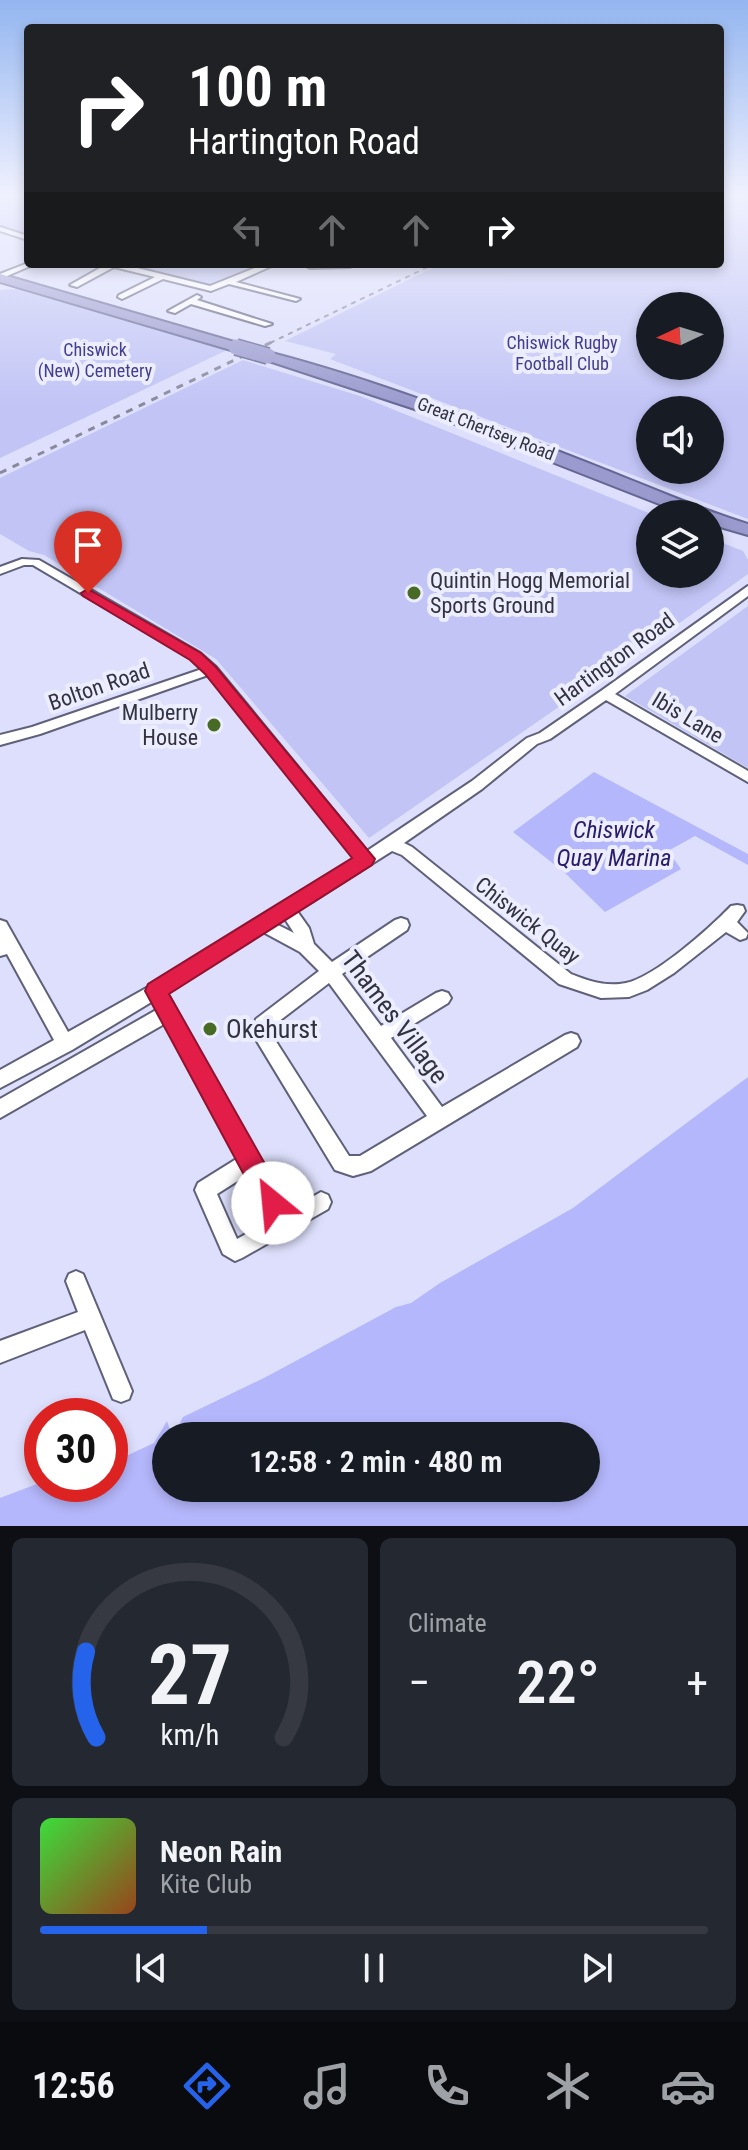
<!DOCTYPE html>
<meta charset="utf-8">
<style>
:root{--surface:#171b24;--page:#242831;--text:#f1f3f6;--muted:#9ea1a6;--line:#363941;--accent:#2563eb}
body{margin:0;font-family:"Roboto Condensed",sans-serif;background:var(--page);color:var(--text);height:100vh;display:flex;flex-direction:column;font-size:30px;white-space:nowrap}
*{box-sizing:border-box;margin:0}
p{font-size:26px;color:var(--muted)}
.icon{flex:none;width:44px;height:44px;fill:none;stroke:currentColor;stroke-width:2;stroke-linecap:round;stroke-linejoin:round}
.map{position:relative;height:1526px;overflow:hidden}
.panel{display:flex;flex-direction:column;gap:12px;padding:12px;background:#0d0f14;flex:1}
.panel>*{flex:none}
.banner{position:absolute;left:24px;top:24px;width:700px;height:244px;border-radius:8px;box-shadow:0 4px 12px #0003;background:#202124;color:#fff;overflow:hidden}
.needle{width:52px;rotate:266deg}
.fabs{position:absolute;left:636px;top:292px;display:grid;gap:16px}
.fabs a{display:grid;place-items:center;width:88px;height:88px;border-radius:50%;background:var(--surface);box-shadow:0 4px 12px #0003;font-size:40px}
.speed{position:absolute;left:24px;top:1398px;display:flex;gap:16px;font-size:40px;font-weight:700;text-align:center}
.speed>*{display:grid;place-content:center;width:104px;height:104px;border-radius:50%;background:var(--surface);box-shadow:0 4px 12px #0003;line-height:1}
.speed .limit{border:12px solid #d22;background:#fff;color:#111}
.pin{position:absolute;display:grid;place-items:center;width:68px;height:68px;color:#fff;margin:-82px -34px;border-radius:50% 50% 50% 0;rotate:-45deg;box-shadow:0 0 8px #0007}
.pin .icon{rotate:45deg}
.me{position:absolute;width:88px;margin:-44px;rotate:332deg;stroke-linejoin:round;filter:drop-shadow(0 0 6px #0008)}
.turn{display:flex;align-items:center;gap:28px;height:168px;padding:0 32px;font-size:36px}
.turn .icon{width:104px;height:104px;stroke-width:2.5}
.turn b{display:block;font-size:56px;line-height:68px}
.lanes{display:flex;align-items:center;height:76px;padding:0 32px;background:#0003;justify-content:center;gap:40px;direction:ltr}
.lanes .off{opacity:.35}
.big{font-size:60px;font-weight:600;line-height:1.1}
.panel .widget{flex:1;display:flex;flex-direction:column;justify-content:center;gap:12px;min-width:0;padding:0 28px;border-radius:12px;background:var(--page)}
.panel .dial{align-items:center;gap:0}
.dial svg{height:208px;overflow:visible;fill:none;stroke:var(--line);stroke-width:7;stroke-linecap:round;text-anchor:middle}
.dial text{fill:var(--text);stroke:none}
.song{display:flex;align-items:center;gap:24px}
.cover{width:96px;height:96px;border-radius:12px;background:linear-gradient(135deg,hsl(120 70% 55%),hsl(20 70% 35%))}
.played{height:8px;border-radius:4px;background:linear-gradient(90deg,var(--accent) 25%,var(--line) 25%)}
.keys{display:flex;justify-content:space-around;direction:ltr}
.heat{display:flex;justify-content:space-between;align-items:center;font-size:44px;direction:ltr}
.panel .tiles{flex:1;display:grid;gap:12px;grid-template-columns:1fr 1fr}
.widget:last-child{grid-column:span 2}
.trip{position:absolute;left:152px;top:1422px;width:448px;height:80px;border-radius:40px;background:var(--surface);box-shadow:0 4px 12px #0003;font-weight:600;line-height:80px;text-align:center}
.menu{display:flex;height:128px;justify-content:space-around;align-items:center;background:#090b0e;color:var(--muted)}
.menu .icon{width:56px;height:56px}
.menu .on{color:var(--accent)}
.menu b{font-size:36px;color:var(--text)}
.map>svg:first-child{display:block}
.green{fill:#c1c4f5;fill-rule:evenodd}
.water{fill:#b5b7fc}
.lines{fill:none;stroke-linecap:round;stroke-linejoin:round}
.minor-casing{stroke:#5f6079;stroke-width:4}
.trunk-casing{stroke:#656693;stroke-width:4}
.minor{fill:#fff;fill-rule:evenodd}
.trunk{fill:#9a9ace;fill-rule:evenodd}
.rail-far1{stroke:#88899d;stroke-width:2;stroke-dasharray:5 5;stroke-linecap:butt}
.rail{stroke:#88899d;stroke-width:3;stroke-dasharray:7 7;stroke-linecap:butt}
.trunk-bridge-casing{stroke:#656693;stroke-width:18;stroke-linecap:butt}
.trunk-bridge{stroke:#9a9ace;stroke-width:15}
.route{fill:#e11d48;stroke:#92132f;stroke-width:2}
.poi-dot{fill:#476b25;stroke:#ecedff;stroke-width:3}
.labels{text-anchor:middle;stroke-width:8;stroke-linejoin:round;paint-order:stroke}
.far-park-label{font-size:18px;fill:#433e8d;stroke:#ecedff}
.far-street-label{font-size:18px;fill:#32333e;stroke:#ecedff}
.poi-label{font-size:22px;fill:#32333e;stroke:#ecedff;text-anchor:start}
.street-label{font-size:22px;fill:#32333e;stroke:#ecedff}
.water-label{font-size:24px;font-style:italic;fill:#291d6a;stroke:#ecedff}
.near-street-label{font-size:26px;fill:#32333e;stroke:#ecedff}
.near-poi-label{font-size:26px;fill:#32333e;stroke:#ecedff;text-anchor:start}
</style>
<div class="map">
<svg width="748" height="1526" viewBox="0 0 748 1526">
<rect width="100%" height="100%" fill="#dddffc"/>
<g class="green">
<polygon points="0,194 28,194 28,236 0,228"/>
<path d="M720,194H748V519L330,359L336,354L285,341L440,264H720ZM650,306H710V366H650ZM710,410V470H650V410Z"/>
<polygon points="123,264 265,264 217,285 203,285"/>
<polygon points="19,289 227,350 0,458 0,290"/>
<polygon points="243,360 360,396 651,514 650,574 710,574 710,538 743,551 748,560 748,574 646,647 638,646 630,651 631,657 369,838 216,659 44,555 29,551 0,534 0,478"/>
<polygon points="748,606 748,768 625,696"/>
</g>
<g class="water">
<polygon points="594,772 748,854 748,865 695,836 668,851 681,869 605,912 564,872 513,832"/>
<polygon points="748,1077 748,1526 0,1526 0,1498 42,1482 110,1484 110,1453 126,1456 154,1443 167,1421 172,1436 166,1436 166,1488 586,1488 586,1436 173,1436 183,1417 264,1378 396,1307 411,1303 440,1283 573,1208"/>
</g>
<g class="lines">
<defs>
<g id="minor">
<polygon points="0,227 28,236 28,240 0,231"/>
<polygon points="28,263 35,264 0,279 0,274"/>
<polygon points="107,264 121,264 210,286 265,264 276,264 236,282 300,299 296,301 229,284 211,291 163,279 122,299 118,297 119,295 155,277 114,267 77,287 70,285"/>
<polygon points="307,264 353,264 354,265 350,267 310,268 306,266"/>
<polygon points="197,295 201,297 197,300 272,324 265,326 191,304 175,313 168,311"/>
<path d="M22,559L39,560L200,653L216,667L367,851L472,781L527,738L540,733L601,691L748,586V596L615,694L748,771V782L606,700L550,739L537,744L482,789L404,843L412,847L571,974C589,981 606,987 626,983C655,977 710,928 731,906L737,905L743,906L745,911L737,922L748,933L746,938L740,940L726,932L674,973L647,990L629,997L601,998L559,984L402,855L392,851L297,911L309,928L314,944L332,962L395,920L401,918L407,920L409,925L407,930L342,974L381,1026L436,993L442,991L448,993L451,998L448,1003L391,1038L442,1107L565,1035L571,1033L577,1035L580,1041L577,1047L371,1171L353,1176L335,1170L252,1033L256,1019L319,971L300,952L263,932L167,993L288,1211L321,1192L328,1195L331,1202L328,1209L242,1258L235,1261L223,1254L195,1190L198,1183L238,1158L166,1023L0,1118V1099L158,1009L153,1001L72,1050L0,1088V1070L54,1040L7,954L0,956V920L6,922L68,1032L150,986L356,858L208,675L40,734L0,745V735L32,727L202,669L192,659L33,565H24L0,574V567ZM285,919L294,933L276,924ZM329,983L427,1116L360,1156H349L270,1032V1028ZM247,1175L271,1220L237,1239L217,1194Z"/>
<polygon points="76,1271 83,1274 132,1391 129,1399 121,1402 113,1399 85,1330 0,1363 0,1341 78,1312 66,1281 69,1274"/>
</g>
<g id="trunk">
<polygon points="0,274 241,344 243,347 231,350 0,282"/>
<path d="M268,352C380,381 488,424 596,466C647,486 696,508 748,524V535L710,524V514H685L427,413L263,359V353Z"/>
</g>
</defs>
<use href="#minor" class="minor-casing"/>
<use href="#trunk" class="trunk-casing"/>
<use href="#minor" class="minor"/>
<use href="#trunk" class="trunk"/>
<polyline class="rail-far1" points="270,343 434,264"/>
<polyline class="rail" points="0,473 274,341"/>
<defs>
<polyline id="trunk-bridge" points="236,347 268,356"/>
</defs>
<use href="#trunk-bridge" class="trunk-bridge-casing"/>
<use href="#trunk-bridge" class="trunk-bridge"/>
</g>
<linearGradient id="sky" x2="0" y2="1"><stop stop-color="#93b5f0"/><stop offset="0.48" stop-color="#f0f1fe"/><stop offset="1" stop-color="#f0f1fe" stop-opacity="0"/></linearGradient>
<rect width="748" height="407" fill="url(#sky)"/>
<polygon class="route" points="88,589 201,653 216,667 375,859 372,865 169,994 282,1194 286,1203 282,1212 273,1216 264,1212 145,991 148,984 352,858 205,674 190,660 83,596 81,593"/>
<g class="poi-dot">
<circle cx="414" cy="593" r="8"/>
<circle cx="214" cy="725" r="8"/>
<circle cx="210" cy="1029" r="8"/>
</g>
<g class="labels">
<g class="far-park-label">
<text x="562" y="349">Chiswick Rugby<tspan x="562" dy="21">Football Club</tspan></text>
<text x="95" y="356">Chiswick<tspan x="95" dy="21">(New) Cemetery</tspan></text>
</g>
<g class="far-street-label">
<text transform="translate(486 429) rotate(21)" y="6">Great Chertsey Road</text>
</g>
<g class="poi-label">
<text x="430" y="588">Quintin Hogg Memorial<tspan x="430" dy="25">Sports Ground</tspan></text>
<text x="198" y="720" text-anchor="end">Mulberry<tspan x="198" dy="25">House</tspan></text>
</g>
<g class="street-label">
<text transform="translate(614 659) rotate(-36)" y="8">Hartington Road</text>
<text transform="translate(99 686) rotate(-19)" y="8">Bolton Road</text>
<text transform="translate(688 717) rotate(31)" y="8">Ibis Lane</text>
<text transform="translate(528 920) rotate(38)" y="8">Chiswick Quay</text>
</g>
<g class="water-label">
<text x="614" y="838">Chiswick<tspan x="614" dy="28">Quay Marina</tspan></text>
</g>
<g class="near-street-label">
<text transform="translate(395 1017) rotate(53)" y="9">Thames Village</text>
</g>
<g class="near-poi-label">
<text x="226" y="1038">Okehurst</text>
</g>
</g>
</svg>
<div class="fabs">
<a><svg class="needle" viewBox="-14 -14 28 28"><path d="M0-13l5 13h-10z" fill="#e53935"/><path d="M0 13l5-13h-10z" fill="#9ea1a6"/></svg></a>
<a><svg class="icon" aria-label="sound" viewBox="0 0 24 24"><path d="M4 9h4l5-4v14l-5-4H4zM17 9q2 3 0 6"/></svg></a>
<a><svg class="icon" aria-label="layers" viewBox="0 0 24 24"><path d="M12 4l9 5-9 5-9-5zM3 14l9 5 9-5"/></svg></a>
</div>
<div class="speed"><div class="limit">30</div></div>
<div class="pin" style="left:88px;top:593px;background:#d93025"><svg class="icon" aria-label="arrive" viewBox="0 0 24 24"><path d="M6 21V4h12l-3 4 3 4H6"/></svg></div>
<svg class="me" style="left:273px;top:1203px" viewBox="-20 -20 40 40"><circle r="19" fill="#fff"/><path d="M0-13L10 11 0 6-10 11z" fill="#e11d48"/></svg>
<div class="trip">12:58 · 2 min · 480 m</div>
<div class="banner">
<div class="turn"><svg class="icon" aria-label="right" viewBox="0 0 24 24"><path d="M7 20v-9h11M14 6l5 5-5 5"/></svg><div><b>100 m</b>Hartington Road</div></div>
<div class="lanes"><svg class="icon off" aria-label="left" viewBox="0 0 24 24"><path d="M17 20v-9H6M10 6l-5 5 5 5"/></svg><svg class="icon off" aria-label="ahead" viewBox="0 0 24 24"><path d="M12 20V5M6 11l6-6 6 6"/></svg><svg class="icon off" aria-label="ahead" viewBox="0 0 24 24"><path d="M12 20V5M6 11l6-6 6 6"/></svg><svg class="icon" aria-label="right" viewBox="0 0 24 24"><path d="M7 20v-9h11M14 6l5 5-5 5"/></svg></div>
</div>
</div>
<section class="panel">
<div class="tiles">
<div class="widget dial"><svg viewBox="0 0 100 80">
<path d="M14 69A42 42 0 1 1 86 69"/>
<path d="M14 69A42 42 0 0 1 10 36" stroke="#2563eb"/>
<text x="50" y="56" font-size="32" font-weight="700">27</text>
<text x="50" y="72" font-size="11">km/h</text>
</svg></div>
<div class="widget"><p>Climate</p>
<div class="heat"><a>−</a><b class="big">22°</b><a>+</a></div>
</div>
<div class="widget">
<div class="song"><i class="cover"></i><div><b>Neon Rain</b><p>Kite Club</p></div></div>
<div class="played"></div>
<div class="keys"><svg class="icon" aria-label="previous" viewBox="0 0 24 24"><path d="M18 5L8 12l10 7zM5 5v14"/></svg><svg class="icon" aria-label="pause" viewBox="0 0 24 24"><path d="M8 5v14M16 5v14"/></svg><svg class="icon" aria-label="next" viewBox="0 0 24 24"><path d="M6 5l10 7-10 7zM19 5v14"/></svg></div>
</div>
</div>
</section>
<nav class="menu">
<b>12:56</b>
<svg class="icon on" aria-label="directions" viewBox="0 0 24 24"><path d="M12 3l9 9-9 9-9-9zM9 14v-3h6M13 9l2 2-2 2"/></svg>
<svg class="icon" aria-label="music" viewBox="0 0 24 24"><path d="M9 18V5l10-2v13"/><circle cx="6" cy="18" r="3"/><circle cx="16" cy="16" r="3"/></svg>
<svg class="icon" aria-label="phone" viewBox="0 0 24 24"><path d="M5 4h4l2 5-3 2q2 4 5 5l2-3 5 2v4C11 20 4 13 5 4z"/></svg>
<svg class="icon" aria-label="climate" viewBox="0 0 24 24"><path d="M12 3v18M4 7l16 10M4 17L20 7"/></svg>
<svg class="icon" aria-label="car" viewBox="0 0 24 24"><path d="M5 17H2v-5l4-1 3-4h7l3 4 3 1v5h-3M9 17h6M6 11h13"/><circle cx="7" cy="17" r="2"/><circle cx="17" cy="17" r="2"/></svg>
</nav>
